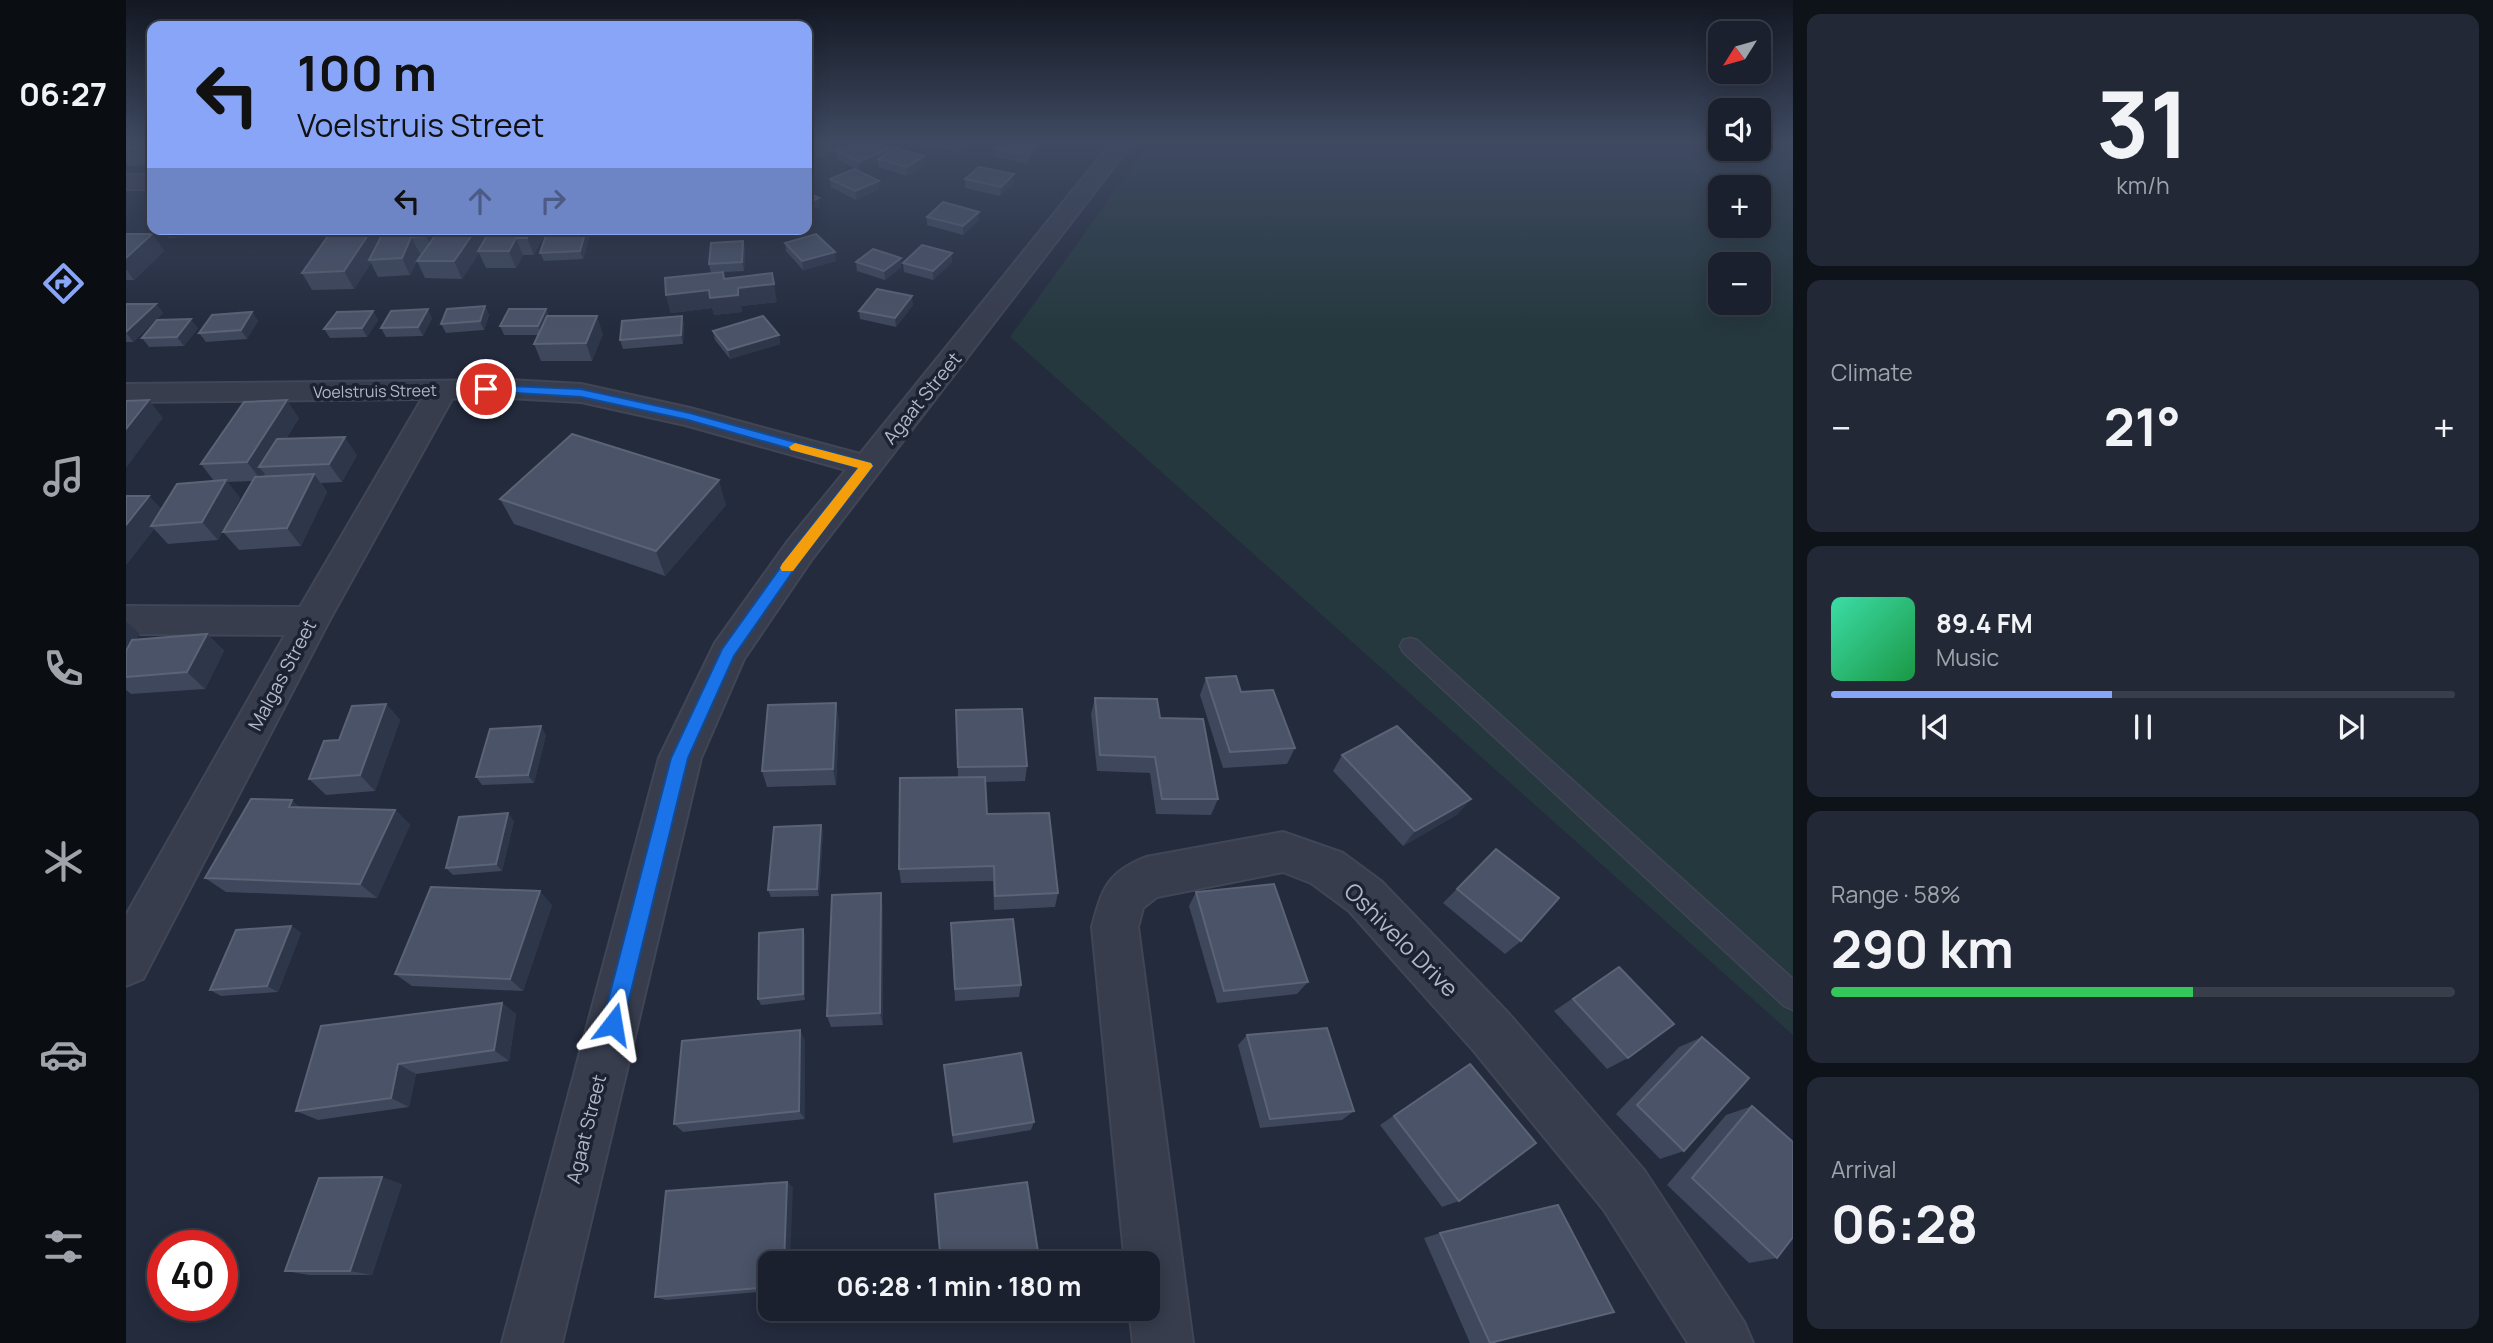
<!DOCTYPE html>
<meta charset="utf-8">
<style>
:root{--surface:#1a202e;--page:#232836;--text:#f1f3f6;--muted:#9fa3aa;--line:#383e4a;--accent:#89a5f7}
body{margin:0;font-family:Manrope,sans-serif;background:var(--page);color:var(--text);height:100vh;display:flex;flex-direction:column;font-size:26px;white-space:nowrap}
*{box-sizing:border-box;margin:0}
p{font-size:23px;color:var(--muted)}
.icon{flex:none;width:38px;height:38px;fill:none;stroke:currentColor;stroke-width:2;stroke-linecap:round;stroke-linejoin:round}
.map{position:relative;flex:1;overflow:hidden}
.panel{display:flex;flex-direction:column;gap:14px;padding:14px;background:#0e1219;width:700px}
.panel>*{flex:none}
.guide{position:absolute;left:21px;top:21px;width:665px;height:214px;border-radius:14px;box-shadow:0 4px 18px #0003,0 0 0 2px var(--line);background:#89a5f7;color:#111;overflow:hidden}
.needle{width:46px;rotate:233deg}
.buttons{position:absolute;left:1582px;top:21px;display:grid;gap:14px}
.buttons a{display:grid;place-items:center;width:63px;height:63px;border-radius:14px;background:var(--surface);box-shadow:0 4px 18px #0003,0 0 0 2px var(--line);font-size:35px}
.speed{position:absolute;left:21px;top:1230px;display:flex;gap:14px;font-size:35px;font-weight:700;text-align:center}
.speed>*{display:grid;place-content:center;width:91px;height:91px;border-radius:50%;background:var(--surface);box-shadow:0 4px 18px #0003,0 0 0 2px var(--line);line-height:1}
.speed .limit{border:10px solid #d22;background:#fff;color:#111}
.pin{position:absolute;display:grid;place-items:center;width:60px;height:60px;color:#fff;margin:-30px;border:4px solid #fff;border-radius:50%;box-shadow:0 2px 7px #0007}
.me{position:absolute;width:77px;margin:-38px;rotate:14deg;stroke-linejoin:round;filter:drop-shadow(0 0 5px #0008)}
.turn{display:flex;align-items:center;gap:24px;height:147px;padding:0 35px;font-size:32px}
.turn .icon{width:91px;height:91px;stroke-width:2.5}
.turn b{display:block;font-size:49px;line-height:60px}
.lanes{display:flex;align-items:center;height:66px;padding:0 35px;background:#0003;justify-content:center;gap:35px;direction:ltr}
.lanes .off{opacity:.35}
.big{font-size:52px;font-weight:700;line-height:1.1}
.panel .card{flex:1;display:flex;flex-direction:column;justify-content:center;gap:10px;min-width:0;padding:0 24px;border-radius:14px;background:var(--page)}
.panel .dial{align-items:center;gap:0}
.dial b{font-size:91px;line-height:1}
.song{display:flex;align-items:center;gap:21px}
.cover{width:84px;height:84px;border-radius:10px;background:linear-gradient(135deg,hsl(160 70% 55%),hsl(140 70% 35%))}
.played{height:7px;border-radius:4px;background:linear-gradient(90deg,var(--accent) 45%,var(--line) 45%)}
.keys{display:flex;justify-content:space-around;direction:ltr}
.heat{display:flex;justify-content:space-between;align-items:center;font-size:38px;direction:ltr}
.charge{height:10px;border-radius:5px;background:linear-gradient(90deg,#34c759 58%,var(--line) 0)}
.trip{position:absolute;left:632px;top:1251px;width:402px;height:70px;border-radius:14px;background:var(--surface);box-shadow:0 4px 18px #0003,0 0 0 2px var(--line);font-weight:700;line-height:70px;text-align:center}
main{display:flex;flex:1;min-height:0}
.menu{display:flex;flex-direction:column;width:126px;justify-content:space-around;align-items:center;background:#0a0d12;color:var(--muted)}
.menu .icon{width:49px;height:49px}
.menu .selected{color:var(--accent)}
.menu b{font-size:32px;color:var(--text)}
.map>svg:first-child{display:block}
.green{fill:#25383e;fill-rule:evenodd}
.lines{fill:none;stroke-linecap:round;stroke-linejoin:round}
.service-casing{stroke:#404656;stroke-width:3}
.minor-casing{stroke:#404656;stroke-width:4}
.tertiary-casing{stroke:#404656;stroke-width:4}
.service{fill:#373d4d;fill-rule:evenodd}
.minor{fill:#373d4d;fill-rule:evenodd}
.tertiary{fill:#373d4d;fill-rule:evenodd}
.wall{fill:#3e475b}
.shaded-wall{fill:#2e364a}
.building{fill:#4a5367;stroke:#5b6376;stroke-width:2}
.route{fill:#1a73e8;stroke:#114b97;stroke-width:2}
.slow{fill:#f59e0b}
.labels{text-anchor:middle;stroke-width:7;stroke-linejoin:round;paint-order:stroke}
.far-street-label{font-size:16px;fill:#b3b8c8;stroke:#1c2232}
.street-label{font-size:19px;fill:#b3b8c8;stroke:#1c2232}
.near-street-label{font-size:23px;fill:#b3b8c8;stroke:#1c2232}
</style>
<main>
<nav class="menu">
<b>06:27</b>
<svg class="icon selected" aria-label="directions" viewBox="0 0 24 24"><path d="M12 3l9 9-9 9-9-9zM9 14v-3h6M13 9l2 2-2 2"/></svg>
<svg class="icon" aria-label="music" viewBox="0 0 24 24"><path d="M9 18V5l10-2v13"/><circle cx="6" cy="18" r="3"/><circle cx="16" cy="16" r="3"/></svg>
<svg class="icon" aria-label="phone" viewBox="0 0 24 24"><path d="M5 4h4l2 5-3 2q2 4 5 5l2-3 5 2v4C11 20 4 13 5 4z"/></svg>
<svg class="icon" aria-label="climate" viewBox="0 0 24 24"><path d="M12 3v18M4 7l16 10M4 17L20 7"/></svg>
<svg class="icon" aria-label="car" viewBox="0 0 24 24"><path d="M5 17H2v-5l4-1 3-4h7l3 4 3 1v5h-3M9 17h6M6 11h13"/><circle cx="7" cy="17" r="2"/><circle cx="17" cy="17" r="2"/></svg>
<svg class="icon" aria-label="filters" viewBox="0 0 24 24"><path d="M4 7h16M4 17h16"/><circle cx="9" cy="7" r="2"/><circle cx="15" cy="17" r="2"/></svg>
</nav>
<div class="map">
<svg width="1667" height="1343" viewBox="0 0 1667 1343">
<rect width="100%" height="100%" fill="#232b3d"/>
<path class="green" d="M1024,142H1594V149H1633V142H1667V1035L884,337ZM1594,187H1633V226H1594ZM1594,264H1633V303H1594Z"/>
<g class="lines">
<defs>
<polygon id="service" points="1284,638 1291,640 1667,979 1667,1010 1658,1006 1277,652 1274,646 1277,640"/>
<g id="minor">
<polygon points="690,142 719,142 716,146 681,160 681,146"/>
<rect x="0" y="175" width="26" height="14"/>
<polygon points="316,381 326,384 331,390 203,621 17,979 0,986 0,915 159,635 0,634 0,606 174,607 301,390 306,384"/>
<path d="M1157,832L1217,853L1255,881L1383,1014L1518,1170L1618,1322L1627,1343H1562L1478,1210L1347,1050L1223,911L1185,883L1157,872L1031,897L1017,908L1012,927L1067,1343H1007L1003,1309H1022V1264H999L966,927C976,889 981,872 1020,857Z"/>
</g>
<polygon id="tertiary" points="986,142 1007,142 686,559 618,659 575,758 436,1343 376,1343 533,758 589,643 662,541 720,470 559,425 455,402 383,398 0,402 0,384 383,380 455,384 564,408 734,454"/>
</defs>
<use href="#service" class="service-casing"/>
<use href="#minor" class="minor-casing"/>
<use href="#tertiary" class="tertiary-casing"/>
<use href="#service" class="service"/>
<use href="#minor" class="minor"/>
<use href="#tertiary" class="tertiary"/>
</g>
<g class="wall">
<polygon points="0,142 26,142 26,165 2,166 0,163"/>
<polygon points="786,142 842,142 832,152"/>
<polygon points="867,149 913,151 902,164 867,157"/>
<polygon points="710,151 764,151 798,156 798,165 781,176 752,167 752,162 732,170 711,159"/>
<polygon points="888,174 888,183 874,196 839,188 839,179"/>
<polygon points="704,179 753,189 730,200 705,187"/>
<polygon points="801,217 853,220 837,235 801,225"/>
<polygon points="66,229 59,237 42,238 36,230"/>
<polygon points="207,229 249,229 254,239 313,231 365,229 416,229 418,235 408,255 397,255 390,268 360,268 353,253 336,279 299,278 291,261 296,254 294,254 284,275 252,277 245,263 228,289 186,290 176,273"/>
<polygon points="422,229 462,229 464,235 457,259 418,261 414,253"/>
<polygon points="0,234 26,234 38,251 8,280 0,280"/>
<polygon points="617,241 619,250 618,271 597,272 598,279 651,302 615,306 616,312 588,315 586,308 545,313 540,295 585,273 583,264"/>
<polygon points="659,243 710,261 677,270 660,251"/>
<polygon points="730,262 775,267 759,280 731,271"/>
<polygon points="826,262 807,280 778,272 777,263"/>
<polygon points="0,304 30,304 37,313 7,342 0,342"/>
<polygon points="787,305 770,327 734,319 733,311"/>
<polygon points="359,306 363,315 358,330 320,333 315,324"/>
<polygon points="420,309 423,316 477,334 466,361 415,361 408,344 412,335 378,335 374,326"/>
<polygon points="247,311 252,320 241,337 204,338 198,329"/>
<polygon points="126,312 132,321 121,339 80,342 73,333"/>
<polygon points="556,316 558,325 557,344 497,349 494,340"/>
<polygon points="306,318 297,336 260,337 255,328"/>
<polygon points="72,328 58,346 23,347 16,338"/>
<polygon points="587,331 653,335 654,344 604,359 589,340"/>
<polygon points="173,418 160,439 231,455 216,482 195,483 201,492 175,546 113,550 97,532 127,481 101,482 114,498 92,540 42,544 28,529 0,565 36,509 88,481 75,464"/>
<polygon points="374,499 600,505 539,576 388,524"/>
<polygon points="0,621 14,634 9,640 81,634 98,651 79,689 5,694 0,690"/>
<polygon points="1080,678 1115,692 1169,748 1161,764 1097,768 1074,695"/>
<polygon points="969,698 1034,718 1092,799 1085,815 1030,814 1024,773 971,771 965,714"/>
<polygon points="260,704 274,720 249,791 200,795 183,779"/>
<polygon points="830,710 901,766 899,781 859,782 861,814 932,893 929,907 868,910 867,881 775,883 773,869 832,777"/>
<polygon points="713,719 710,785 641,787 636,771"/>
<polygon points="420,735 408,783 356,785 350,777"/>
<polygon points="1216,755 1332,814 1277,846 1207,771"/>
<polygon points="174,807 269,810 284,825 251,898 100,892 79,878"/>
<polygon points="388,821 376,871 327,875 320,868"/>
<polygon points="695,825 697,832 693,896 645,897 642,890"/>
<polygon points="1370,849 1395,941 1379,954 1317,903"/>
<polygon points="1070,892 1182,982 1171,994 1091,1003 1063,906"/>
<polygon points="426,905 397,991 286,986 269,974"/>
<polygon points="757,907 757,1025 705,1027 701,1016"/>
<polygon points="825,923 895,985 893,997 829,1001"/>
<polygon points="165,926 175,933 152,992 95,996 84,990"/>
<polygon points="679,935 679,1000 635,1005 632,999"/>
<polygon points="1493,967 1502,1058 1481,1069 1428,1011"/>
<polygon points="376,1003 390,1014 383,1061 290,1074 283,1107 192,1120 170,1111"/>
<polygon points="674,1030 679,1041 679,1119 557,1132 548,1124"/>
<polygon points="1121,1035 1228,1111 1216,1120 1134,1128 1112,1045"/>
<polygon points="1576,1037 1558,1151 1534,1159 1490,1114 1553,1047"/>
<polygon points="1344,1064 1333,1201 1316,1207 1254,1125"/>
<polygon points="818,1065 908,1122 905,1130 827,1143"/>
<polygon points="1626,1106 1651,1258 1623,1263 1541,1185 1600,1115"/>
<polygon points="661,1182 667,1188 644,1264 644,1291 540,1300 529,1297"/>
<polygon points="276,1184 246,1275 183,1275 159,1271"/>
<polygon points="1314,1233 1367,1343 1344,1343 1298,1238"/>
</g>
<g class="shaded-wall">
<polygon points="832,142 842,142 832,152"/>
<polygon points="913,143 913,151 902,164 903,155"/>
<polygon points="763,149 764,157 752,159 752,162 732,170 732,162"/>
<polygon points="798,156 798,165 781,176 781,167"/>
<polygon points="888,174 888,183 874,196 875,187"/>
<polygon points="753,181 753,189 730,200 729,191"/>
<polygon points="693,198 694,207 681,212 681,203"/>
<polygon points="853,212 853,220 837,235 837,226"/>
<polygon points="53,229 66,229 59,237"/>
<polygon points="246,229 249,229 256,244 243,260 245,263 228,289 218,271"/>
<polygon points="303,229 312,229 315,236 308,253 300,236"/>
<polygon points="350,229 364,229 352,251 353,253 336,279 328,261"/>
<polygon points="406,229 416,229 418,235 408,255 401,238"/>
<polygon points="460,229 462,229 464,235 457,259 454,251"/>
<polygon points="26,234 38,251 8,280 0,269 0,258"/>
<polygon points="285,237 294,254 284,275 276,258"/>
<polygon points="390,238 397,255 390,268 383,251"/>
<polygon points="617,241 619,250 618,271 616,262"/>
<polygon points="709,252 710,261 677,270 676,261"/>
<polygon points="826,253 826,262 807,280 807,271"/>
<polygon points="775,258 775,267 759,280 758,271"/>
<polygon points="648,284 651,302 615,306 616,312 588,315 586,308 545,313 540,295 583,290 602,296 612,288"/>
<polygon points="786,296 787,305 770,327 769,318"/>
<polygon points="30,304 37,313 7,342 0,332"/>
<polygon points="359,306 363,315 358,330 354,321"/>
<polygon points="302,309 306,318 297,336 292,327"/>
<polygon points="420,309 424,318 415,335 412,326"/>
<polygon points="247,311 252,320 241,337 236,328"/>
<polygon points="126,312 132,321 121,339 115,330"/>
<polygon points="471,316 477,334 466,361 460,343"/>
<polygon points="556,316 558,325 557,344 555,335"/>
<polygon points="65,319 72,328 58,346 51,337"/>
<polygon points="653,335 654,344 604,359 602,350"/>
<polygon points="23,400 37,418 0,468 0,429"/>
<polygon points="161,400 173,418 143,466 133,467 139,474 135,480 121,462"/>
<polygon points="219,437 231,455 216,482 203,464"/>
<polygon points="188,474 201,492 175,546 161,528"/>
<polygon points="100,480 114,498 92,540 76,522"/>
<polygon points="593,480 600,505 539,576 530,551"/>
<polygon points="23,496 40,513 25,526 28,529 0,565 0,525"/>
<polygon points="0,621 14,634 0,653"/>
<polygon points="81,634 98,651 79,689 61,672"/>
<polygon points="710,703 713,719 710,785 707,769"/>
<polygon points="260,704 274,720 249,791 234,775"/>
<polygon points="415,726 420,735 408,783 402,775"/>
<polygon points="1345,799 1332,814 1277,846 1289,831"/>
<polygon points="166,800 184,816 163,807"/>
<polygon points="269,810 284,825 251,898 234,884"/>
<polygon points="382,813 388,821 376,871 370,864"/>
<polygon points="695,825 697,832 693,896 691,889"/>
<polygon points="414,891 426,905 397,991 384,979"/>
<polygon points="755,893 757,907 757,1025 754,1013"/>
<polygon points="165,926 175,933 152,992 141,986"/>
<polygon points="677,929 679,935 679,1000 677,994"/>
<polygon points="376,1003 390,1014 383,1061 368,1050"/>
<polygon points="674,1030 679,1041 679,1119 673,1111"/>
<polygon points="272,1064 290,1074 283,1107 265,1098"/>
<polygon points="256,1177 276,1184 246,1275 224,1271"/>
<polygon points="661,1182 667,1188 664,1264 658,1264"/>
</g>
<g class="building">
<polygon points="0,142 26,142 26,148 25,149 0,149"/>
<polygon points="732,142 749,142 763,149 732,162 710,151"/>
<polygon points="873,142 910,142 913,143 903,155 867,149"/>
<polygon points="769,148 798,156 781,167 752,159"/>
<polygon points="853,167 888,174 875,187 839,179"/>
<polygon points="728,169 753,181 729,191 704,179"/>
<polygon points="681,192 693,198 681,203"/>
<polygon points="817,202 853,212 837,226 801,217"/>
<polygon points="207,229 246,229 218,271 176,273"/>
<polygon points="259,229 303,229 300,236 285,237 276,258 243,260"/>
<polygon points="314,229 350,229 328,261 291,261"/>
<polygon points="365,229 406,229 401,238 390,238 383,251 352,251"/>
<polygon points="422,229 460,229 454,251 414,253"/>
<polygon points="0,234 26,234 0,258"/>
<polygon points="690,234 709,252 676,261 659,243"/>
<polygon points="617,241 616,262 583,264 585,243"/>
<polygon points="796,245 826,253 807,271 777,263"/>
<polygon points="747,249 775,258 758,271 730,262"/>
<polygon points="597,272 598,279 646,273 648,284 612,288 612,295 584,298 583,290 540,295 539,278"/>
<polygon points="751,289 786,296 769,318 733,311"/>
<polygon points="0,304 30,304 0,332"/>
<polygon points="359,306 354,321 315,324 321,309"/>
<polygon points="302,309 292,327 255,328 265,311"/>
<polygon points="383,309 420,309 412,326 374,326"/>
<polygon points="247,311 236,328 198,329 211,312"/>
<polygon points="126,312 115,330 73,333 86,315"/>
<polygon points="421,316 471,316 460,343 408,344"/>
<polygon points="556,316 555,335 494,340 496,321"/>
<polygon points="637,316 653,335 602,350 587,331"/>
<polygon points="65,319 51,337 16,338 31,320"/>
<polygon points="23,400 0,429 0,401"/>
<polygon points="161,400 121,462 75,464 118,402"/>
<polygon points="446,434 593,480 530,551 374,499"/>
<polygon points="219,437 203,464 133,467 151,439"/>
<polygon points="188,474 161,528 97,532 129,477"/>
<polygon points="100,480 76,522 25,526 51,484"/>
<polygon points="0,496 23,496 0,525"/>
<polygon points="81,634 61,672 0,677 0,651 6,640"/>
<polygon points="1110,676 1115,692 1147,690 1169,748 1104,752 1080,678"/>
<polygon points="969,698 1031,699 1034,718 1077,719 1092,799 1036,799 1029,757 974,755"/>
<polygon points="710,703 707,769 636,771 642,705"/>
<polygon points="260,704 234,775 183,779 198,741 213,740 226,706"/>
<polygon points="896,709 901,766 832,767 830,710"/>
<polygon points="415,726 402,775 350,777 364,729"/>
<polygon points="1271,726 1345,799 1289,831 1216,755"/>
<polygon points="859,777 861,814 923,813 932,893 869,896 868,866 773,869 774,778"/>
<polygon points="125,799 166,800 163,807 269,810 234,884 79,878"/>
<polygon points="382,813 370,864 320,868 333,817"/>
<polygon points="695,825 691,889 642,890 648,827"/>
<polygon points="1370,849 1433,898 1395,941 1331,889"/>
<polygon points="1148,884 1182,982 1098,991 1070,892"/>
<polygon points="305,887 414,891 384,979 269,974"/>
<polygon points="755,893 754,1013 701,1016 706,895"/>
<polygon points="887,919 895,985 829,989 825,923"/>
<polygon points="165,926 141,986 84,990 110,930"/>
<polygon points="677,929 677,994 632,999 633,933"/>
<polygon points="1493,967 1548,1024 1502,1058 1447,999"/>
<polygon points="376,1003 368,1050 272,1064 265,1098 170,1111 195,1026"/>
<polygon points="1201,1028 1228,1111 1144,1119 1121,1035"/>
<polygon points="674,1030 673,1111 548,1124 556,1041"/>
<polygon points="1576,1037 1623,1078 1558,1151 1511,1105"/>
<polygon points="895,1053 908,1122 827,1135 818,1065"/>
<polygon points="1344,1064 1410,1143 1333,1201 1268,1116"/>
<polygon points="1626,1106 1667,1142 1667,1237 1651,1258 1566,1178"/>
<polygon points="256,1177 224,1271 159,1271 193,1178"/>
<polygon points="661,1182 658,1264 644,1264 644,1287 529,1297 540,1191"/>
<polygon points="901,1182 914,1264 815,1264 809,1194"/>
<polygon points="1432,1205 1488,1312 1364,1343 1314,1233"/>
</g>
<linearGradient id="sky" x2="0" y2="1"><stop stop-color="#131822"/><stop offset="0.43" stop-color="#3f4a62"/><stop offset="1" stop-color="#3f4a62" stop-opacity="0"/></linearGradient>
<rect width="1667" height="330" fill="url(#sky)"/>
<polygon class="route" points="360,385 455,389 564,413 745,463 747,466 679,554 608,656 562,758 497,1024 494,1031 487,1034 480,1031 476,1024 545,758 596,649 669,547 732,468 562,420 455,397 356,391 354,389"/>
<polygon class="slow" points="669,443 745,463 747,466 667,571 656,571 654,568 656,564 732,468 665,450 663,447"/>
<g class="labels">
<g class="far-street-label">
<text transform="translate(249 391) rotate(-1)" y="6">Voelstruis Street</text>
</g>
<g class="street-label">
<text transform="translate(796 398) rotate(-51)" y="7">Agaat Street</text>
<text transform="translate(156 675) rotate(-62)" y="7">Malgas Street</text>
<text transform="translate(460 1129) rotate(-76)" y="7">Agaat Street</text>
</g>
<g class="near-street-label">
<text transform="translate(1275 940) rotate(45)" y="8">Oshivelo Drive</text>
</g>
</g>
</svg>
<div class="buttons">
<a><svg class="needle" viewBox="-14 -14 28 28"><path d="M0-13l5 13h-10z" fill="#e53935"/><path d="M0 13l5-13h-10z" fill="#9fa3aa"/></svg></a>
<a><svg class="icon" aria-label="sound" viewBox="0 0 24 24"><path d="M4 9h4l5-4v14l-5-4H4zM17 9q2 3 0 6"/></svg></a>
<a>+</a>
<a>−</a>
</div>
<div class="speed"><div class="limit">40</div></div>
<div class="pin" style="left:360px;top:389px;background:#d93025"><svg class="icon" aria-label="arrive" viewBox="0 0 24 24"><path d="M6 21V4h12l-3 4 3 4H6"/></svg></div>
<svg class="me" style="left:487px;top:1024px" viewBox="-20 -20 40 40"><path d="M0-17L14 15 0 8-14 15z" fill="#1a73e8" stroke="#fff" stroke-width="4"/></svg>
<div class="trip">06:28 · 1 min · 180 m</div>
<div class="guide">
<div class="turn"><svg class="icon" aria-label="left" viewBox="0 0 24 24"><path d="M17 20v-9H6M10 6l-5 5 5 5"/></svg><div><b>100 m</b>Voelstruis Street</div></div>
<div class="lanes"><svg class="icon" aria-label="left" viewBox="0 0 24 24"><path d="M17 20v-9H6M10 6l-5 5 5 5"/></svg><svg class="icon off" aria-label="ahead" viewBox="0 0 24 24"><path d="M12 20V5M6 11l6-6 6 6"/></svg><svg class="icon off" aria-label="right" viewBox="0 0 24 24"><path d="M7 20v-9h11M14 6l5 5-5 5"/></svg></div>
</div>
</div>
<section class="panel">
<div class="card dial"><b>31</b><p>km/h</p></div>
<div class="card"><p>Climate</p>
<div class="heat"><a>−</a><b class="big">21°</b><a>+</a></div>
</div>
<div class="card">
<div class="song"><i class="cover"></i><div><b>89.4 FM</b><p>Music</p></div></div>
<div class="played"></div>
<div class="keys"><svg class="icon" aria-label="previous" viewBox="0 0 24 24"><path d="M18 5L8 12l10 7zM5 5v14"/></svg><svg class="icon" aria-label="pause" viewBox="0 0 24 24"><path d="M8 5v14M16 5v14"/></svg><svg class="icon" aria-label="next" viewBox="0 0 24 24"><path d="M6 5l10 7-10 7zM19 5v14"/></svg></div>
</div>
<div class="card"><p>Range · 58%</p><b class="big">290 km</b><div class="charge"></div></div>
<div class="card"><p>Arrival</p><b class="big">06:28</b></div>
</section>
</main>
